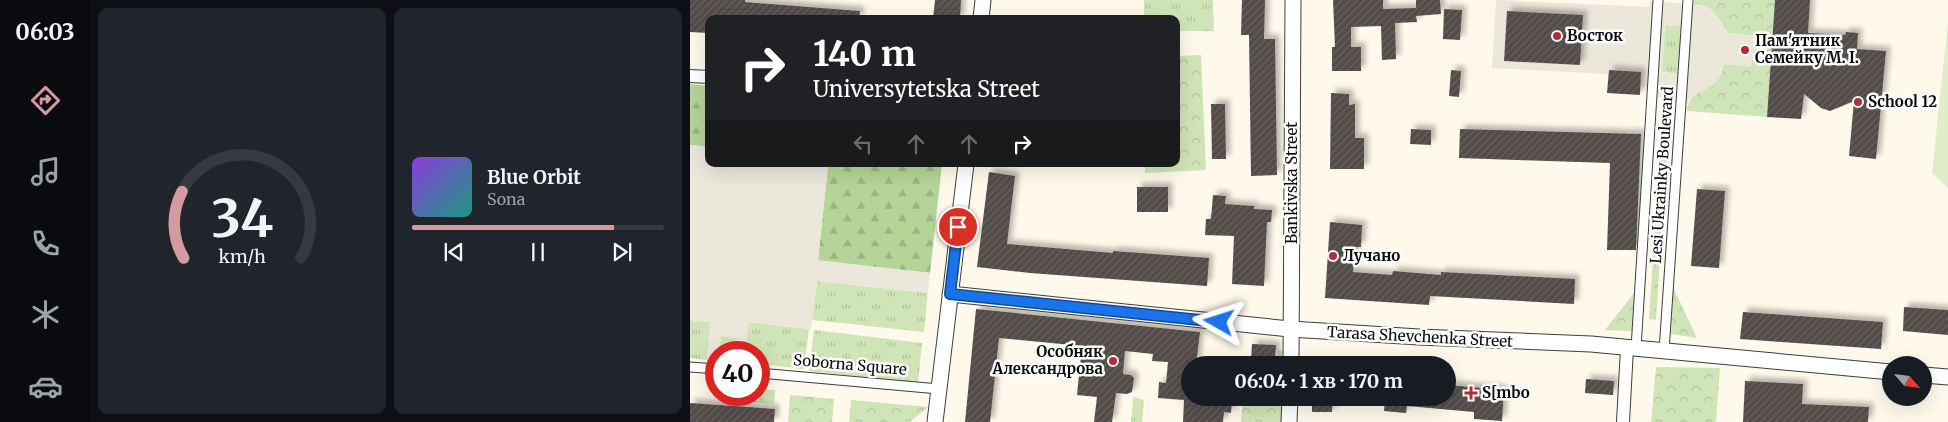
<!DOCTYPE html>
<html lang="uk">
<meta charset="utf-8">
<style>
:root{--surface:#171b24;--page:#20242c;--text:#f1f3f6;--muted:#9ea1a6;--line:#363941;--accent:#d49aa0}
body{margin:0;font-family:Merriweather,serif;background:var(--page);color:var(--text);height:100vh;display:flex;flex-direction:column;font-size:19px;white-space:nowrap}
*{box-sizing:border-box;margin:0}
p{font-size:16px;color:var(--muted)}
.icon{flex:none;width:28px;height:28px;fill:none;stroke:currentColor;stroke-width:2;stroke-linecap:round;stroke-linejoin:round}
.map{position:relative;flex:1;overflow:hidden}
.panel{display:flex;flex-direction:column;gap:8px;padding:8px;background:#0d0f14;width:600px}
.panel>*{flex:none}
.hud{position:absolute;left:15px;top:15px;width:475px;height:152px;border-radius:10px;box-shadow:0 5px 20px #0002;background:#202124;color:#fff;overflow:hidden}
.needle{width:32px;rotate:118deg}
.buttons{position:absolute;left:1192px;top:356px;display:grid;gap:10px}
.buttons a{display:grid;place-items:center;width:50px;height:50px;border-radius:50%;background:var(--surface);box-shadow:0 5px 20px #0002;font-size:25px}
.speed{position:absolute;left:15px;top:341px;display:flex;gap:10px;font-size:25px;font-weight:700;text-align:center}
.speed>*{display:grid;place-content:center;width:65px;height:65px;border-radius:50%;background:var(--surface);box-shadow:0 5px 20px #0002;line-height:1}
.speed .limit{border:8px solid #d22;background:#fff;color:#111}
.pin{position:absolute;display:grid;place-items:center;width:42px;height:42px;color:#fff;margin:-21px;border:2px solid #fff;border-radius:50%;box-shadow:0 1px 5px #0007}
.me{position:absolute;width:55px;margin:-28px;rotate:276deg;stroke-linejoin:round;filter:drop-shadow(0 0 4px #0008)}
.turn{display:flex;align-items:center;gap:18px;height:105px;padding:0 25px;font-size:22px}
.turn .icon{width:65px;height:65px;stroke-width:2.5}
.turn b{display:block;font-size:35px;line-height:42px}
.lanes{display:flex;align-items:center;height:48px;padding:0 25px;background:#0003;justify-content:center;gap:25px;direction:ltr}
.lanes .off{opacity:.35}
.panel .card{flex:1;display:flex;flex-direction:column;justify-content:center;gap:8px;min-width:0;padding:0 18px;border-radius:10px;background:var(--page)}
.panel .dial{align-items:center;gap:0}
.dial svg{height:130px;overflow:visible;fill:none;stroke:var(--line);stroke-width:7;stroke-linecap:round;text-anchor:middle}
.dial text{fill:var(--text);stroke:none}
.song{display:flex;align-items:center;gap:15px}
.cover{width:60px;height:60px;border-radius:8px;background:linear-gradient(135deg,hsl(270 70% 55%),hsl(170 70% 35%))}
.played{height:5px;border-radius:2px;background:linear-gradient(90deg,var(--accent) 80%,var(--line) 80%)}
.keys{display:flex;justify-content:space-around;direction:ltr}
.panel .tiles{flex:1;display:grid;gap:8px;grid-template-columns:repeat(2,1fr)}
.trip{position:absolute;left:491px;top:356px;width:275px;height:50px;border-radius:25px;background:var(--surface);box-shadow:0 5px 20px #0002;font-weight:700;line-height:50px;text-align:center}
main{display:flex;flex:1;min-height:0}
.menu{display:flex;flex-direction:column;width:90px;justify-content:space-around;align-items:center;background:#090b0e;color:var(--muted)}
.menu .icon{width:35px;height:35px}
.menu .on{color:var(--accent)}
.menu b{font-size:22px;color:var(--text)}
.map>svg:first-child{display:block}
.grass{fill:url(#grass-tufts)}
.forest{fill:url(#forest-firs)}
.park{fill:url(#park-crowns)}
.pitch{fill:#e1edc8}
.plaza{fill:#ece7db;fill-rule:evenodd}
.building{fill:url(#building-hatch);filter:url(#shadow)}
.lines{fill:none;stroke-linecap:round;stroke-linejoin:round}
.pedestrian-casing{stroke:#3e3e3e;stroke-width:11}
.minor-casing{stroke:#3e3e3e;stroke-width:14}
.tertiary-casing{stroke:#3e3e3e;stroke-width:17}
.pedestrian{stroke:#fff;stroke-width:9}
.minor{stroke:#fff;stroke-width:12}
.tertiary{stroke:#fff;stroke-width:15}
.route-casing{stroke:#114b97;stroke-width:12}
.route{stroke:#1a73e8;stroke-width:9}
.poi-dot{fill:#b02e38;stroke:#fff;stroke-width:2}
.labels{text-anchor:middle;stroke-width:5;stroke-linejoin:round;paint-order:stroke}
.poi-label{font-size:15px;font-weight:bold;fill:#0b0b0b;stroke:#fff;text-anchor:start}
.street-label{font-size:15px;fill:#0b0b0b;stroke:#fff}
</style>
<main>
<nav class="menu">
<b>06:03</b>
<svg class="icon on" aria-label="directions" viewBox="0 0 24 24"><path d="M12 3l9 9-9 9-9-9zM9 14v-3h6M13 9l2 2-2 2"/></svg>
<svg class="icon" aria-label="music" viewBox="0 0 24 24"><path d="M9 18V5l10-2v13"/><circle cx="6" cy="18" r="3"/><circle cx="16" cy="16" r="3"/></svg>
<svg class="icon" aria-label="phone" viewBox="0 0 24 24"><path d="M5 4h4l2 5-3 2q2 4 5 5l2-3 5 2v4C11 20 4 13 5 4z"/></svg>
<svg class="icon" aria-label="climate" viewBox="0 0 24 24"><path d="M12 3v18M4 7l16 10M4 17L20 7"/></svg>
<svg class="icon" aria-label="car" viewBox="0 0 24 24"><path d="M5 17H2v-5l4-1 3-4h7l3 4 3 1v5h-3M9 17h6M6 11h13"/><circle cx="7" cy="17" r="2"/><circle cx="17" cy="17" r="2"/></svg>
</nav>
<section class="panel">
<div class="tiles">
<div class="card dial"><svg viewBox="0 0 100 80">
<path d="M14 69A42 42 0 1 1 86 69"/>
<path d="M14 69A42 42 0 0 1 13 28" stroke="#d49aa0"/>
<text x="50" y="56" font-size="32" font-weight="700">34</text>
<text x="50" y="72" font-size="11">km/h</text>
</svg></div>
<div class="card">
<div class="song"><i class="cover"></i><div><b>Blue Orbit</b><p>Sona</p></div></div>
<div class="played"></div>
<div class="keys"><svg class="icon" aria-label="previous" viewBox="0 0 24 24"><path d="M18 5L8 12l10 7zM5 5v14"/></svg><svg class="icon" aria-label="pause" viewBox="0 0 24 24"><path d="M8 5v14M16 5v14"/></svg><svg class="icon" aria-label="next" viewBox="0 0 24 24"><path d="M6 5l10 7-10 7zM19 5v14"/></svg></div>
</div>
</div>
</section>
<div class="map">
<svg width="1258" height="422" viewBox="0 0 1258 422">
<defs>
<pattern id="grass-tufts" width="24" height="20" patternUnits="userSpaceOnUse" patternTransform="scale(1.25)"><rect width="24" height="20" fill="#d0e5b7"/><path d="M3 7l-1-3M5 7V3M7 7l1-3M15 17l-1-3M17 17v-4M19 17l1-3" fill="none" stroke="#b1c39c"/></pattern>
<pattern id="forest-firs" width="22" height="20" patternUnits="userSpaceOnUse" patternTransform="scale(1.25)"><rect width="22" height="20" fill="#b5d497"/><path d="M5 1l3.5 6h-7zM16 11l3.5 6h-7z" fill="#9ab581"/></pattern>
<pattern id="park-crowns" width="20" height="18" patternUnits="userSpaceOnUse" patternTransform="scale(1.25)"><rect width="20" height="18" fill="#d0e5b7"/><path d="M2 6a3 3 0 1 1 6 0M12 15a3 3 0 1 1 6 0" fill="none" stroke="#b1c39c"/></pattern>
<pattern id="building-hatch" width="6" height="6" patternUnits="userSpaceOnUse" patternTransform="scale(1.25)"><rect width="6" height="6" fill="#524c48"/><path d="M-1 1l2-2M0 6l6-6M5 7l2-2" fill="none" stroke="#66615e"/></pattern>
<filter id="shadow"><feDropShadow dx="4.5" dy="-4.5" stdDeviation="2.5" flood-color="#0004"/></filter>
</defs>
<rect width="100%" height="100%" fill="#fef9ea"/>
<g class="grass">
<polygon points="454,0 523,0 524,31 486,31 486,19 454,19"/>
<polygon points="975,25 992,26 989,74 972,72"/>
<polygon points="127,281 238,293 234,332 122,320"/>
<polygon points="0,320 21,322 17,360 0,358"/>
<polygon points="58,322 119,329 114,369 69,364 69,352 55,352"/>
<polygon points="124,330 232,343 228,383 119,371"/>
<polygon points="31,336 47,338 45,352 29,352"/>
<polygon points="444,397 454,400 452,422 441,422 443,399"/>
</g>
<g class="forest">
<polygon points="0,84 19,86 19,147 0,145"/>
<polygon points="138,164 252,164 240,273 128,261"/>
</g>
<g class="park">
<path d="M1004,0H1085L1077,117L997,111C998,87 1030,91 1033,64L1061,66L1065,36L1037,33L1036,30C1026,16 1022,5 1004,4Z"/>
<polygon points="511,55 516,170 455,173 455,164 486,164 486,56"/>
<polygon points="971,135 978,135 966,320 959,319"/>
<polygon points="983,287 1007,338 981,334"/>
<polygon points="944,293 943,331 915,330"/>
<polygon points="588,350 596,350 595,365 555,365 555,361 586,364"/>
<polygon points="966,367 1030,368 1026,422 961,422"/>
<polygon points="69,389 85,390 84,404 47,401 48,395 69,395"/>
<polygon points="100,395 144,399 142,422 98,422"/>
<polygon points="553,398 593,398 591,422 551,422"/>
<polygon points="161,400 238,407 220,422 159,422"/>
</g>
<polygon class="pitch" points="1258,20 1258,188 1242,173"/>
<g class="plaza">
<path d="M806,0L959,7L960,1L1013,5L1020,8L1037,33L1065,36L1061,67L1033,64L1032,73L1029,78L1023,85L1000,98L997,104L971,101V97L966,96V88L950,86L951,72L919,70L918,74L802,68ZM817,11L893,15L890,65L814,61ZM975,25L992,26L989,74L972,72Z"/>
<polygon points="0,145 19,147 19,164 106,164 138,167 128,260 240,273 238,293 127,281 121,329 59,322 55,352 45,352 47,338 31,336 29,352 26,352 26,369 16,368 20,322 0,320"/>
</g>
<g class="building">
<polygon points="0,0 55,0 55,2 170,11 169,19 19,19 19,33 0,32"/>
<polygon points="245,0 271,0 270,19 243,19"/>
<polygon points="552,0 575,0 574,39 585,39 587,175 561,176 559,35 551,35"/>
<polygon points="643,0 693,0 693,9 726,8 726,0 750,0 751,14 726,16 727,22 705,23 706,59 692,60 691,26 661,27 661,47 671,47 671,71 642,71 642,47 645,47"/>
<polygon points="1085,0 1120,0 1118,33 1155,35 1156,32 1168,33 1167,49 1196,51 1186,159 1159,156 1164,101 1140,111 1131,108 1114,94 1111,119 1077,117"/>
<polygon points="754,9 772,10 770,40 753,39"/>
<polygon points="817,11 893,15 890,65 814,61"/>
<polygon points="761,70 771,71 769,97 759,96"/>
<polygon points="919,70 951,72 950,95 917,93"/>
<polygon points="641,93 659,94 659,105 665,104 665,138 674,138 674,169 640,169"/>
<polygon points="521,104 535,104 536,159 522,159"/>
<polygon points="721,129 741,130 741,145 720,144"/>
<polygon points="770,129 951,134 946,250 917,250 920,163 769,158"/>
<polygon points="299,172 325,176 317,244 423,253 423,251 519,258 517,286 340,273 287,267"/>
<rect x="447" y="187" width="31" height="25"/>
<polygon points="1007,189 1035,191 1029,268 1001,266"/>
<polygon points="523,195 536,196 535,204 564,206 564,209 582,210 581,222 577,222 574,286 542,284 544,236 515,235 516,219 521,219"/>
<polygon points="640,222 672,225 671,247 665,247 663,272 702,275 703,271 751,275 751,272 885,279 884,304 740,296 739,305 635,298"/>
<polygon points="1214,307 1258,310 1258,335 1213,331"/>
<polygon points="286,309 510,332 506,365 500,365 500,398 542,400 541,413 534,412 533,422 493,422 494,400 468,398 469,382 476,383 478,362 462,361 463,354 435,351 433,374 441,375 444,378 442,392 437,394 426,393 422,422 404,422 407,397 387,395 392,346 309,338 300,422 275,422"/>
<polygon points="1053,312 1193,322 1191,349 1050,339"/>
<polygon points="562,344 586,345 585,361 561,360"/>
<polygon points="896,379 924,381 923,395 895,393"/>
<polygon points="1055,381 1113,384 1112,404 1179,407 1178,422 1053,422"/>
<polygon points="758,385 814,390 812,421 784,419 784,412 717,406 716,413 694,411 695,398 758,398"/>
<polygon points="622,398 643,398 642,412 622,412"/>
<polygon points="0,403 85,409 84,422 0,422"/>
</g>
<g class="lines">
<defs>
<g id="pedestrian">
<polyline points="946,348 968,0"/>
<polyline points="974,351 998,0"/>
<polyline points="0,367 26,369"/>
<polyline points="69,373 249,389"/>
</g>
<g id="minor">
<polyline points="0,76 19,77"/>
<polyline points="933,422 937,348"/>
</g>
<g id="tertiary">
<polyline points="291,19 293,0"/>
<polyline points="260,294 600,329 729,337 901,344 1201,372"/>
<polyline points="601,365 603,0"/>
<polyline points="1234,375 1258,377"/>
<polyline points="245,422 276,164"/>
<polyline points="599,422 600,398"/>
</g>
</defs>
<use href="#pedestrian" class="pedestrian-casing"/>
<use href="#minor" class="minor-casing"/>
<use href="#tertiary" class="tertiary-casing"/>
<use href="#pedestrian" class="pedestrian"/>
<use href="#minor" class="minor"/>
<use href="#tertiary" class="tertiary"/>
</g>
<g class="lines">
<defs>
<polyline id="route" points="268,227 260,294 529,322"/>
</defs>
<use href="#route" class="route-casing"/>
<use href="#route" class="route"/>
</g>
<g class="poi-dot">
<circle cx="867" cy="36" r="5"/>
<circle cx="1055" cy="50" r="5"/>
<circle cx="1168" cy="102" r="5"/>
<circle cx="643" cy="256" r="5"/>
<circle cx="423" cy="361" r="5"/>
<path d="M778.5 385.5h5v5h5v5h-5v5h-5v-5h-5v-5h5z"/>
</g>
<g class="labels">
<g class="poi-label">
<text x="877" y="41">Восток</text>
<text x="1065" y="46">Пам'ятник<tspan x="1065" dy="17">Семейку М. І.</tspan></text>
<text x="1178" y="107">School 12</text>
<text x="653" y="261">Лучано</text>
<text x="413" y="357" text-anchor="end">Особняк<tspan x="413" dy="17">Александрова</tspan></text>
<text x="792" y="398">S[mbo</text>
</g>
<g class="street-label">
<text transform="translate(972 175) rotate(-86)" y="5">Lesi Ukrainky Boulevard</text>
<text transform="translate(602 183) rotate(-90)" y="5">Bankivska Street</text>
<text transform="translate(730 337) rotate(3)" y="5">Tarasa Shevchenka Street</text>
<text transform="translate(160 365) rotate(5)" y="5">Soborna Square</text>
</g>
</g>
</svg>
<div class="buttons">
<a><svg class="needle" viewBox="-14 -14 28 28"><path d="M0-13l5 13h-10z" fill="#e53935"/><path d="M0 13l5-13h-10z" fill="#9ea1a6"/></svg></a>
</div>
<div class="speed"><div class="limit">40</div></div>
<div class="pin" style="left:268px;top:227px;background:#d93025"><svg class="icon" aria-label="arrive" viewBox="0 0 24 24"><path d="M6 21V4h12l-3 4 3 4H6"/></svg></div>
<svg class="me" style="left:529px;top:322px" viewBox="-20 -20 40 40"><path d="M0-17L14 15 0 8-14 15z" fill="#1a73e8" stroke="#fff" stroke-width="4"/></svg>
<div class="trip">06:04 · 1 хв · 170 m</div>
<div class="hud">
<div class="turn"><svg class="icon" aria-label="right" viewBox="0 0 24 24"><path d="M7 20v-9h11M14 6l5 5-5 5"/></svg><div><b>140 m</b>Universytetska Street</div></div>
<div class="lanes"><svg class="icon off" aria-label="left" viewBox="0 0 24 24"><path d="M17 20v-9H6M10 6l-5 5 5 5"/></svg><svg class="icon off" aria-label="ahead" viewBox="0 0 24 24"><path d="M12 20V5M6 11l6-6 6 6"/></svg><svg class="icon off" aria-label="ahead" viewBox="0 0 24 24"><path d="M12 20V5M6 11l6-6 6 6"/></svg><svg class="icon" aria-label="right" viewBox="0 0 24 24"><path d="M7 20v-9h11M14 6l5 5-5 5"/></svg></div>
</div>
</div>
</main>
